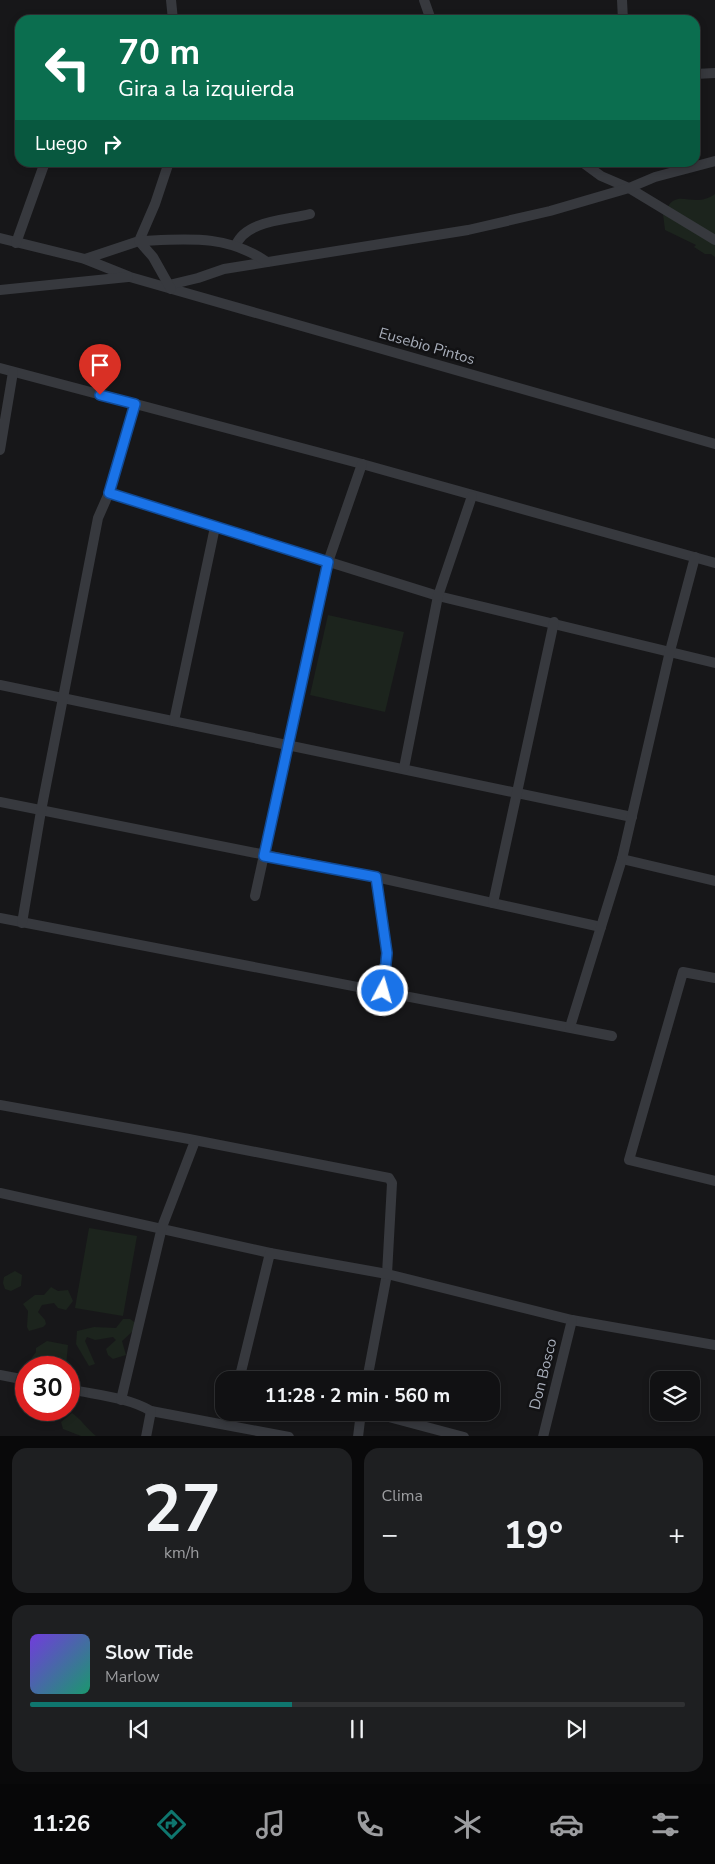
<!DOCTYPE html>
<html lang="es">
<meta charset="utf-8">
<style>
:root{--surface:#111113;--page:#1e1f21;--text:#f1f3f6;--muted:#9c9da0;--line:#303133;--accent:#0f766e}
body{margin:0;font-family:"Nunito Sans",sans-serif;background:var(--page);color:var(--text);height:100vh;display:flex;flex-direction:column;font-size:19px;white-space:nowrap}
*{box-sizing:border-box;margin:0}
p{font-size:16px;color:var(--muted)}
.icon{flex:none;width:28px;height:28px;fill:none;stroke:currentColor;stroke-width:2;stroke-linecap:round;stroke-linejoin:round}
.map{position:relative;height:1436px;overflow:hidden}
.sheet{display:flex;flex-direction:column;gap:12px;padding:12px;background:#09090a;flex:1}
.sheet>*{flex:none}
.banner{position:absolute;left:15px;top:15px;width:685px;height:152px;border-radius:15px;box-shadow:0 2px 8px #0003,0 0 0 1px var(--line);background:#0b6e4f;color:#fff;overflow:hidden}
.fabs{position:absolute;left:650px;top:1371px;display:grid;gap:10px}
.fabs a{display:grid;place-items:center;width:50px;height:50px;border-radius:10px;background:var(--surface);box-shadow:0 2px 8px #0003,0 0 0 1px var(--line);font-size:25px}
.speed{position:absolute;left:15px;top:1356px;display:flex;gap:10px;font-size:25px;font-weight:700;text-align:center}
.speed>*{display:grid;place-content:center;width:65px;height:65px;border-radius:50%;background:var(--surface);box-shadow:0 2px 8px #0003,0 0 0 1px var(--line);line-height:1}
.speed .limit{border:8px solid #d22;background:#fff;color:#111}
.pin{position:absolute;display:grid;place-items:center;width:42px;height:42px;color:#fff;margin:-51px -21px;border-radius:50% 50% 50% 0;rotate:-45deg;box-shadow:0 0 5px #0007}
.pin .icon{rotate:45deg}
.me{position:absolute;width:55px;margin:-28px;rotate:6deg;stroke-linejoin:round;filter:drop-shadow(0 0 4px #0008)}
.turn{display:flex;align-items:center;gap:18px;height:105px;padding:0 20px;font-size:22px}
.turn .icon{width:65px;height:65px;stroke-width:2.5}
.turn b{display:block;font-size:35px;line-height:42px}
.then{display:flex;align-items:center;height:48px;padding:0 20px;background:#0003;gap:10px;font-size:19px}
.big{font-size:38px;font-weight:700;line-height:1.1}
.sheet .card{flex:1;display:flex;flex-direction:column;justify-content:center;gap:8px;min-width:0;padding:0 18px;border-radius:15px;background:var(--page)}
.sheet .dial{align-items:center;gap:0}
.dial b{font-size:65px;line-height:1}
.song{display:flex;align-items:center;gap:15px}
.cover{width:60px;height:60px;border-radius:8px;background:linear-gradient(135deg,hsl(260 70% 55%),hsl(160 70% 35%))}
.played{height:5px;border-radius:2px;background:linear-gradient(90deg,var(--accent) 40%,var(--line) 40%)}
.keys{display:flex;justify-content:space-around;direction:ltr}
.heat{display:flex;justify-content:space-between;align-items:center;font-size:28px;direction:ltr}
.sheet .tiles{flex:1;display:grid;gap:12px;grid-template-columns:1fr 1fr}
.card:last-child{grid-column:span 2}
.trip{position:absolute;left:215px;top:1371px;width:285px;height:50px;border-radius:15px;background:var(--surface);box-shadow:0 2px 8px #0003,0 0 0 1px var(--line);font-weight:700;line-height:50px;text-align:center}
.dock{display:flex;height:80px;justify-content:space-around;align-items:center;background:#070708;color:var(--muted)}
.dock .icon{width:35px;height:35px}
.dock .active{color:var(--accent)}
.dock b{font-size:22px;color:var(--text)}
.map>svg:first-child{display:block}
.green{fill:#1c241d}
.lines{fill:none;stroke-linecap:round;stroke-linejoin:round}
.minor{stroke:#37393e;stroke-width:10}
.route-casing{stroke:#114b97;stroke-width:12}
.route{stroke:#1a73e8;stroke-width:9}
.labels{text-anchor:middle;stroke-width:5;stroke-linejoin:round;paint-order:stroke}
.street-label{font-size:15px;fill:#a8aeba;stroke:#121214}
</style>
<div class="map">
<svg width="715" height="1437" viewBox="0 0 715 1437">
<rect width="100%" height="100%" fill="#171719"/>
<g class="green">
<path d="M715,194V257L711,254H705L694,247L696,245L665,230L663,214C667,210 668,204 673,201C684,194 697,207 715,194Z"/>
<polygon points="328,615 404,632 385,712 310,695"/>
<polygon points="89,1228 137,1236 123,1316 75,1308"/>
<polygon points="15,1271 22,1275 21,1286 11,1291 5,1289 3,1283 4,1277"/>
<polygon points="51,1287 58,1291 68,1290 73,1301 66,1310 58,1308 54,1303 42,1305 38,1312 45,1320 46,1324 43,1327 29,1331 27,1327 28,1311 23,1304 35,1295 44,1295"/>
<polygon points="123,1319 130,1319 137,1324 134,1330 122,1341 126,1355 113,1359 108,1355 106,1349 116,1340 113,1337 95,1340 87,1337 85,1341 95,1364 89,1366 76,1344 77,1331 94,1327 116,1328"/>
<polygon points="47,1341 68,1345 66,1366 31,1367 28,1363 36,1352 36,1348"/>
<path d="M72,1413C81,1419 87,1429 96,1436H81L63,1429L61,1422Z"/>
</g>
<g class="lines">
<g class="minor">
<polyline points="171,0 173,20"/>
<polyline points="424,0 431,20"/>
<polyline points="622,0 623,20"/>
<polyline points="695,74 715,73"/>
<polyline points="169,162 155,204 139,241 85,259 130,277 715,444"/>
<polyline points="582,162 601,176 629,188 715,240"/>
<polyline points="0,238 85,259"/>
<polyline points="16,243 45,162"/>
<path d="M236,245C246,220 288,220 310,214"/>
<polyline points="169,285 198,278 224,269 468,230 550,211 629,188 655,177 715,161"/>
<path d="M171,289L153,257L139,241C187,239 226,234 267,262"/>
<polyline points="0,290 128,277"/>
<polyline points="0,368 362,464 715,563"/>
<polyline points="0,450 13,372"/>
<polyline points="109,493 438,596 715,663"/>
<polyline points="0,685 632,817"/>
<polyline points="174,721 215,527"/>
<polyline points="404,768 438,596 472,496"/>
<polyline points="0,802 376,877 601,927"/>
<polyline points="622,859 715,881"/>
<polyline points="376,877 387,953 383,991"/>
<polyline points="255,896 328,562 362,464"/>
<polyline points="493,903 554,622"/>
<polyline points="0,918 612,1036"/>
<polyline points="22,923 41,811 98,518 109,493 135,404"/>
<polyline points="715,978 683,972 629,1160 715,1181"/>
<polyline points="570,1027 622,859 670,651 695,557"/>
<polyline points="0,1105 189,1139 389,1178 392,1183 387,1274 367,1380"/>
<polyline points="0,1193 270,1253"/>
<polyline points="0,1375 26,1380"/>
<polyline points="239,1380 270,1253 387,1274 572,1320 715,1345"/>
<path d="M69,1389C95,1395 128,1397 151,1411L289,1437"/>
<polyline points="121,1400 162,1227 195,1141"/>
<polyline points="370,1412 464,1437"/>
<polyline points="146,1437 151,1411"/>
<polyline points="358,1437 361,1412"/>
<polyline points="543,1437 572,1320"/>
</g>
</g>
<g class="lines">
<defs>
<polyline id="route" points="100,395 135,404 109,493 328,562 264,856 376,877 387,953 383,991"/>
</defs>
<use href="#route" class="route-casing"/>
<use href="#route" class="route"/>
</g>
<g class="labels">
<g class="street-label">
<text transform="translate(427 346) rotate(16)" y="5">Eusebio Pintos</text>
<text transform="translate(543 1374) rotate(-76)" y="5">Don Bosco</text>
</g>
</g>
</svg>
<div class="fabs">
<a><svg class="icon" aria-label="layers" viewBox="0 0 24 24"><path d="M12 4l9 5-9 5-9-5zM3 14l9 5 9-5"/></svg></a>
</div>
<div class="speed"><div class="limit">30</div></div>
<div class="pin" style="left:100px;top:395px;background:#d93025"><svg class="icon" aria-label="arrive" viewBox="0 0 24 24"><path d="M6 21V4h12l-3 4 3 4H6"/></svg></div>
<svg class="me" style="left:383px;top:991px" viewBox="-20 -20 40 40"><circle r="17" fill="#1a73e8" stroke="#fff" stroke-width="3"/><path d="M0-11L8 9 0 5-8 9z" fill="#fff"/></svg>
<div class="trip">11:28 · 2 min · 560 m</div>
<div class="banner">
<div class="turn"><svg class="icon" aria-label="left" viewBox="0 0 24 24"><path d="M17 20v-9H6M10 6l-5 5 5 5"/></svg><div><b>70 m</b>Gira a la izquierda</div></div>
<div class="then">Luego<svg class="icon" aria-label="right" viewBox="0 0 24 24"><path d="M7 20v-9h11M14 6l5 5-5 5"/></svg></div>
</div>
</div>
<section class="sheet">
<div class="tiles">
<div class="card dial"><b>27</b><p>km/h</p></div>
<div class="card"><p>Clima</p>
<div class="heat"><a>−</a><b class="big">19°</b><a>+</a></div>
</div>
<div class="card">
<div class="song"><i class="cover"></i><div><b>Slow Tide</b><p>Marlow</p></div></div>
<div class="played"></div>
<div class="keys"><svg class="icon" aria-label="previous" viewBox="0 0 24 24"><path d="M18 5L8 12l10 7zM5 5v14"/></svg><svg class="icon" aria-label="pause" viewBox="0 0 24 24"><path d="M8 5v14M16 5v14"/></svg><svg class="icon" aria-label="next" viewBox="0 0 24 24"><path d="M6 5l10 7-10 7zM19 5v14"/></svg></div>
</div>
</div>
</section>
<nav class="dock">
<b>11:26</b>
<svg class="icon active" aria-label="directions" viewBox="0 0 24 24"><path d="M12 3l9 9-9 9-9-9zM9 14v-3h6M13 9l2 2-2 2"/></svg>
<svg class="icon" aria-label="music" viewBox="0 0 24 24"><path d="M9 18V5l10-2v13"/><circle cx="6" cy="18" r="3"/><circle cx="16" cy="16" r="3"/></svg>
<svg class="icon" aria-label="phone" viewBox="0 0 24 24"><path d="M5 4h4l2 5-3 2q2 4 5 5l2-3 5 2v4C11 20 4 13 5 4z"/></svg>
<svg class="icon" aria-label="climate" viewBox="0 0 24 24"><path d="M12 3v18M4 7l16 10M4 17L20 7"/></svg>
<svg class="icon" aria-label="car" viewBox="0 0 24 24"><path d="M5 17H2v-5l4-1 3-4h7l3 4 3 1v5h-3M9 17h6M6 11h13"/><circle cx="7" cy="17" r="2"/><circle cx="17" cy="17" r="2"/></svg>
<svg class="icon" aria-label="filters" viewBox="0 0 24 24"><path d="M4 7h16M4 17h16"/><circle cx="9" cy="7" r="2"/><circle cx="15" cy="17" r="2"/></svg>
</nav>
